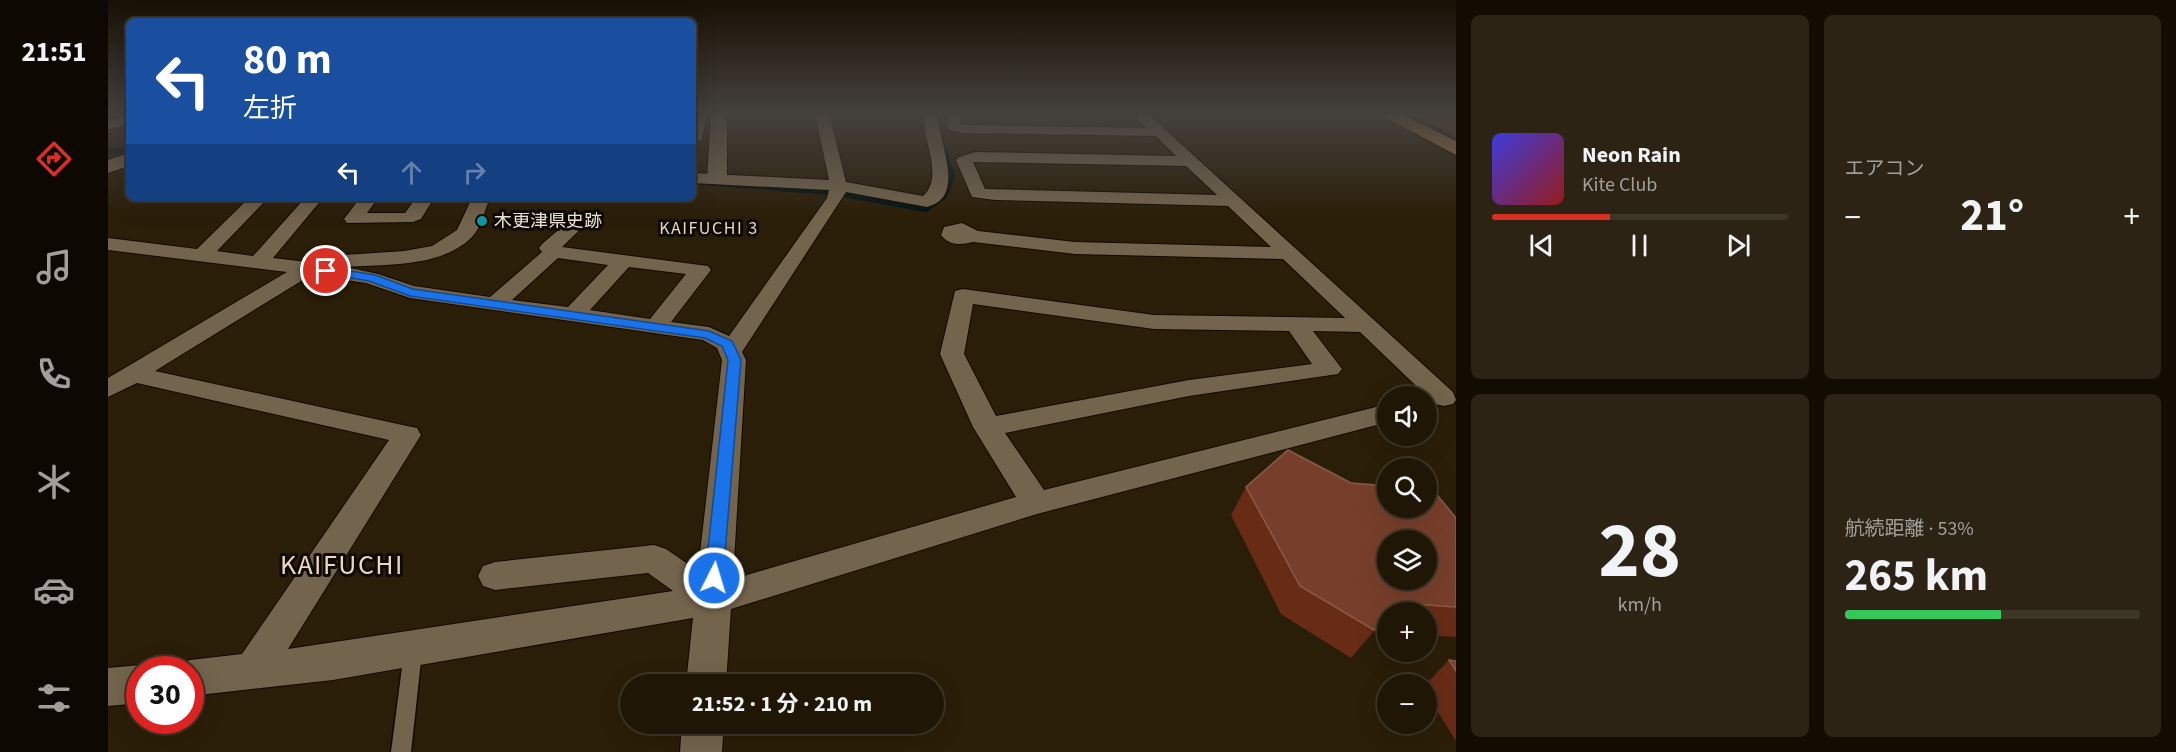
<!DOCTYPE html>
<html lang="ja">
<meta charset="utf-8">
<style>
:root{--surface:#201606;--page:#2d2314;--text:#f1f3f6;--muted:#a29f9b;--line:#3d3528;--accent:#d93025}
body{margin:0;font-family:"Source Sans 3","Noto Sans JP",sans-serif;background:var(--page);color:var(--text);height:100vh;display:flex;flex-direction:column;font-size:22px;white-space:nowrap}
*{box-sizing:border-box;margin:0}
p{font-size:20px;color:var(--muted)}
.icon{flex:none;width:33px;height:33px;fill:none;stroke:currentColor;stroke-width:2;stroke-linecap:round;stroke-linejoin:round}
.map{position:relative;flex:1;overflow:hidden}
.details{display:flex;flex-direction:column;gap:15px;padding:15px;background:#120c03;width:720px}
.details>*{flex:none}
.hud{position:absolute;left:18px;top:18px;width:570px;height:183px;border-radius:9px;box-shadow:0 6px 24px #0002,0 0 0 2px var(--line);background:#1a4fa0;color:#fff;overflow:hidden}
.tools{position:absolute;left:1269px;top:386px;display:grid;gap:12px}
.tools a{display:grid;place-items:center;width:60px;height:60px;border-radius:50%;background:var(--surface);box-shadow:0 6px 24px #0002,0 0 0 2px var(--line);font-size:30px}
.speed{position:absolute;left:18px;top:656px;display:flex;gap:12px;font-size:30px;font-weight:700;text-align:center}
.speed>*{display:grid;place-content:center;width:78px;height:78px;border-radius:50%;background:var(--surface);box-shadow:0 6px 24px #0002,0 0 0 2px var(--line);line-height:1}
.speed .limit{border:9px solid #d22;background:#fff;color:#111}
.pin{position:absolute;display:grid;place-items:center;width:51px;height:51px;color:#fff;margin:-26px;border:3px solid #fff;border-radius:50%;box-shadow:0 2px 6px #0007}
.me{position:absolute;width:66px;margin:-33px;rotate:5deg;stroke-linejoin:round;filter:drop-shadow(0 0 4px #0008)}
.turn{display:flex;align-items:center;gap:21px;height:126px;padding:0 18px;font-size:27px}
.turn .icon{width:78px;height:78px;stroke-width:2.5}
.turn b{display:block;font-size:42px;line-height:51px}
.lanes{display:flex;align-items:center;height:57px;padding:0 18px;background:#0003;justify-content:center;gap:30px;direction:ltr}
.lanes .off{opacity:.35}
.big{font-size:45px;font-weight:700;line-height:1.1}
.details .card{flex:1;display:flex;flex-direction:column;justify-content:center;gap:9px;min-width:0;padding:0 21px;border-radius:9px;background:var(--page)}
.details .dial{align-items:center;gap:0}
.dial b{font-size:78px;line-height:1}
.song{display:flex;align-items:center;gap:18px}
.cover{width:72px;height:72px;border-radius:9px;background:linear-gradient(135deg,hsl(240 70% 55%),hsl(0 70% 35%))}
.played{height:6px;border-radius:3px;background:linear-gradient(90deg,var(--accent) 40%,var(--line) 40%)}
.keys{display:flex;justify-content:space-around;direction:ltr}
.heat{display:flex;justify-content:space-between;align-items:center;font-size:33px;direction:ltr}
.charge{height:9px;border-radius:4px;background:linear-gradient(90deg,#34c759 53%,var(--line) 0)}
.details .tiles{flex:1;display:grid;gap:15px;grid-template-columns:repeat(2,1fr)}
.trip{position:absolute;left:512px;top:674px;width:324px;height:60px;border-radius:30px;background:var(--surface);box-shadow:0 6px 24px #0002,0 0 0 2px var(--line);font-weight:700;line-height:60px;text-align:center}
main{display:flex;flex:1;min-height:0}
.tab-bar{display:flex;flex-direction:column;width:108px;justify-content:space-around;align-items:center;background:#0d0902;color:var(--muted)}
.tab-bar .icon{width:42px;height:42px}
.tab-bar .active{color:var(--accent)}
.tab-bar b{font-size:27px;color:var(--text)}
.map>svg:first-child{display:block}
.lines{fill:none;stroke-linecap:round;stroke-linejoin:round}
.stream-far1{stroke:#021314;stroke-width:4.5}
.stream{stroke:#021314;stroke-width:6}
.service-casing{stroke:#130800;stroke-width:3}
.minor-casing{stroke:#130800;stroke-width:2}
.tertiary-casing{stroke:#130800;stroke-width:2}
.primary-casing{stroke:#130800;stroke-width:3}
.service{fill:#73644d;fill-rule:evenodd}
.minor{fill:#73644d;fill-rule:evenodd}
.tertiary{fill:#73644d;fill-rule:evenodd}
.primary{fill:#a1743d;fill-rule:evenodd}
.wall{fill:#682b16}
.building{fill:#773f2b;stroke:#8a5a46;stroke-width:1.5;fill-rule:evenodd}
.route{fill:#1a73e8;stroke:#114b97;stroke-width:1.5}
.culture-dot{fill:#0f9aa8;stroke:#0f0903;stroke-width:2}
.labels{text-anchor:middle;stroke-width:6;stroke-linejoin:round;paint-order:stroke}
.far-poi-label{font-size:18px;fill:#efe7da;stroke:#0f0903;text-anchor:start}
.far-neighbourhood-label{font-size:18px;letter-spacing:1.5px;fill:#e9d9bf;stroke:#0f0903}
.near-quarter-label{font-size:28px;letter-spacing:1.5px;fill:#e9d9bf;stroke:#0f0903}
</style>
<main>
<nav class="tab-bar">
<b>21:51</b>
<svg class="icon active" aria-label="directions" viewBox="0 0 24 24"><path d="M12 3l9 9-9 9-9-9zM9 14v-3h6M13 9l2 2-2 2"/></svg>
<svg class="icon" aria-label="music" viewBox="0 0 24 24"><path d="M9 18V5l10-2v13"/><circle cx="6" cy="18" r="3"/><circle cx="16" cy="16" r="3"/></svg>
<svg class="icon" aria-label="phone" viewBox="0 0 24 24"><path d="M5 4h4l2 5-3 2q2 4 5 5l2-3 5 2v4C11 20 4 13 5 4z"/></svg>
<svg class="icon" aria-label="climate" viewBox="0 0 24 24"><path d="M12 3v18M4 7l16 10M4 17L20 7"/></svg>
<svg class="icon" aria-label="car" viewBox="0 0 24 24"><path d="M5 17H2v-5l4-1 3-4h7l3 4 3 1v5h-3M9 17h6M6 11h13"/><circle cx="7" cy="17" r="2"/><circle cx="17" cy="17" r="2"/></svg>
<svg class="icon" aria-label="filters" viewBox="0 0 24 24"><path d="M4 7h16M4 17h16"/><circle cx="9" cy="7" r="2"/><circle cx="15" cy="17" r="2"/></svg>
</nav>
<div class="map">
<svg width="1348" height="752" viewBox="0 0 1348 752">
<rect width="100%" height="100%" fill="#2b1e08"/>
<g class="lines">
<g class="stream-far1">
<polyline points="829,127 833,113"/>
<polyline points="833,140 845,176 839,190"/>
<polyline points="0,150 21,151"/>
<polyline points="585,182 690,190"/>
</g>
<polyline class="stream" points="669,188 724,192 818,209 836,196 840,188"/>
<defs>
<polygon id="service" points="305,644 311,646 314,652 303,752 283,752 296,652 299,646"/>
<g id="minor">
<path d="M707,113H721L738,182L815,196C837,176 813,139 816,113H830C829,140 860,197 819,207L738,192L634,352L638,360L625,579L908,497L865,427L832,354L847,291L855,289L1046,315L1237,318L1175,259L967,254L865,242C853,245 841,246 833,235L836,227L854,223L870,231L967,242L1163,247L1120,206L887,200L864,197L848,160L851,157L867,152L1068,156L1048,136L855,133L840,129L839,113H853L852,124L856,125L1038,128L1024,113H1039L1345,392L1348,400L1345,404L1336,406L1327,404L1252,332L1205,331L1234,369L1230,374L1081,396L897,433L936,490L1280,404V422L929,514L623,609L618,684H578L585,618L225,680L82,696V669H66L68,665L82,660L134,654L281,440L29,383L0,397V378L179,272L0,250V238L89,249L141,198H160L109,251L145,256L197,198H215L165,258L199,262L221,256L296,251L324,246L349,230L364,198H382C377,209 373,228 364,237C333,268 278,264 238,267L270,274L306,286L382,297L434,252L431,248L434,244L469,214L475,213L484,218L454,247L600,266L603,270L563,322L601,327L621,336L719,198L721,190L585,183V173L721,180ZM865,162L1078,166L1109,195L877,189ZM450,258L500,265L460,307L404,300ZM521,267L578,274L542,319L482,310ZM203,275L258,283L302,298L595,340L609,348L614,360L590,571L558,549L546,545L387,562L375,566L370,576L375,586L387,590L540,573L565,591L180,649L313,435L309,428L299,426L47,371ZM865,304L1046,329L1181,331L1204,364L1081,380L888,416L856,354Z"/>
<polygon points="21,115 21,124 0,130 0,121"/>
<polygon points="252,198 270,198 259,213 297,213 308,198 326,198 313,219 305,222 239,223 236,219"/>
<polygon points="32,665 41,669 32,669 32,703 0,706 0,668"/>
<polygon points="574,723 616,723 614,752 572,752"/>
</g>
<g id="tertiary">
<polygon points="585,113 599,113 594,139 585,144"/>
<polygon points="603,113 619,113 619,180 616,184 602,184 599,180"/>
<polygon points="21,153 21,166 0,173 0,160"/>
</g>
<polygon id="primary" points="1269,113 1291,113 1348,141 1348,155"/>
</defs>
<use href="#service" class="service-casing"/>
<use href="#minor" class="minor-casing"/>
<use href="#tertiary" class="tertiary-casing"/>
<use href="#primary" class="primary-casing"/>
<use href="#service" class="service"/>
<use href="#minor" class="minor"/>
<use href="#tertiary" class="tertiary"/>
<use href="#primary" class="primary"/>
</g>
<g class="wall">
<polygon points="1301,113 1348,113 1348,136"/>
<polygon points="1138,487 1348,518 1348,637 1318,635 1318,612 1280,612 1280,632 1266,631 1243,658 1173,614 1123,515"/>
<polygon points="1341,660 1348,661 1348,741 1318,693 1318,684"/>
</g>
<g class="building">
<path d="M1180,450L1243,483L1280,486V507H1318V489L1325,490L1348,518V607L1289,603L1282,612H1280V615L1266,630L1192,586L1138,487ZM1280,540H1318V579H1280Z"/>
<polygon points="1341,660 1348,661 1348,671"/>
</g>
<linearGradient id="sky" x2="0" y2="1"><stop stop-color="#181004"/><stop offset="0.52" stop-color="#44413d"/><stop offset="1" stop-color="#44413d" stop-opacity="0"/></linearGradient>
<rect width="1348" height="218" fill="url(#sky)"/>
<polygon class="route" points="218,267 267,275 305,289 601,331 624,341 633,360 615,578 613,583 606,585 599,583 597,578 620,360 614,346 597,338 302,296 261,281 214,273 213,271"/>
<circle class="culture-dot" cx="374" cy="221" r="6"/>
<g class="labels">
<g class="far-poi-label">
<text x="386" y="227">木更津県史跡</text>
</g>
<g class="far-neighbourhood-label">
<text x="601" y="234">KAIFUCHI 3</text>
</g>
<g class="near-quarter-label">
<text x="234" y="574">KAIFUCHI</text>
</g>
</g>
</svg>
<div class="tools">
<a><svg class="icon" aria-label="sound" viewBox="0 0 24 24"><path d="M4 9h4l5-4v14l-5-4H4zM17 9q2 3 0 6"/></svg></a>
<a><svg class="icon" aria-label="search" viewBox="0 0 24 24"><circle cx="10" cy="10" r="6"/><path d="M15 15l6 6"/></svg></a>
<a><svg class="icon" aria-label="layers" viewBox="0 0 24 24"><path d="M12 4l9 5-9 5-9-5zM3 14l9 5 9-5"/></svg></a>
<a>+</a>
<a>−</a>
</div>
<div class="speed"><div class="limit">30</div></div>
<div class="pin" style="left:218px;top:271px;background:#d93025"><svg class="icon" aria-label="arrive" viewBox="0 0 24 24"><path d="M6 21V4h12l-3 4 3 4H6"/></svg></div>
<svg class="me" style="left:606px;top:578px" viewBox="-20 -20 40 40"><circle r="17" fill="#1a73e8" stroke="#fff" stroke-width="3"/><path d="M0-11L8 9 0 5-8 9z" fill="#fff"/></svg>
<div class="trip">21:52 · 1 分 · 210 m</div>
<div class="hud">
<div class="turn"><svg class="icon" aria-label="left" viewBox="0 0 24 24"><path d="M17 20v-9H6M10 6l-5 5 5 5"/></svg><div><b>80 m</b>左折</div></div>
<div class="lanes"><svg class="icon" aria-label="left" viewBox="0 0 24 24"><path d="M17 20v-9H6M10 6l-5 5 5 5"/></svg><svg class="icon off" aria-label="ahead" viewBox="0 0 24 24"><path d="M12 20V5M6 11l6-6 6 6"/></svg><svg class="icon off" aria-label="right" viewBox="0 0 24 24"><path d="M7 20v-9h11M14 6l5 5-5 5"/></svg></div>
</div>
</div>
<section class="details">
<div class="tiles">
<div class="card">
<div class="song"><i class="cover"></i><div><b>Neon Rain</b><p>Kite Club</p></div></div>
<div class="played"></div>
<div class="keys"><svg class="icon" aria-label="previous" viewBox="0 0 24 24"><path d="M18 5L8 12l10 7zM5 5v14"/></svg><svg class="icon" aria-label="pause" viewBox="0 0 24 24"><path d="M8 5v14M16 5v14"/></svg><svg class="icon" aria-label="next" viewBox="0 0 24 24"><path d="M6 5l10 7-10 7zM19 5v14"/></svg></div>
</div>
<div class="card"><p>エアコン</p>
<div class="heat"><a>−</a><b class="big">21°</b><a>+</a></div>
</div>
<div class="card dial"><b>28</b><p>km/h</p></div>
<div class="card"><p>航続距離 · 53%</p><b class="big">265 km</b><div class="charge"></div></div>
</div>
</section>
</main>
